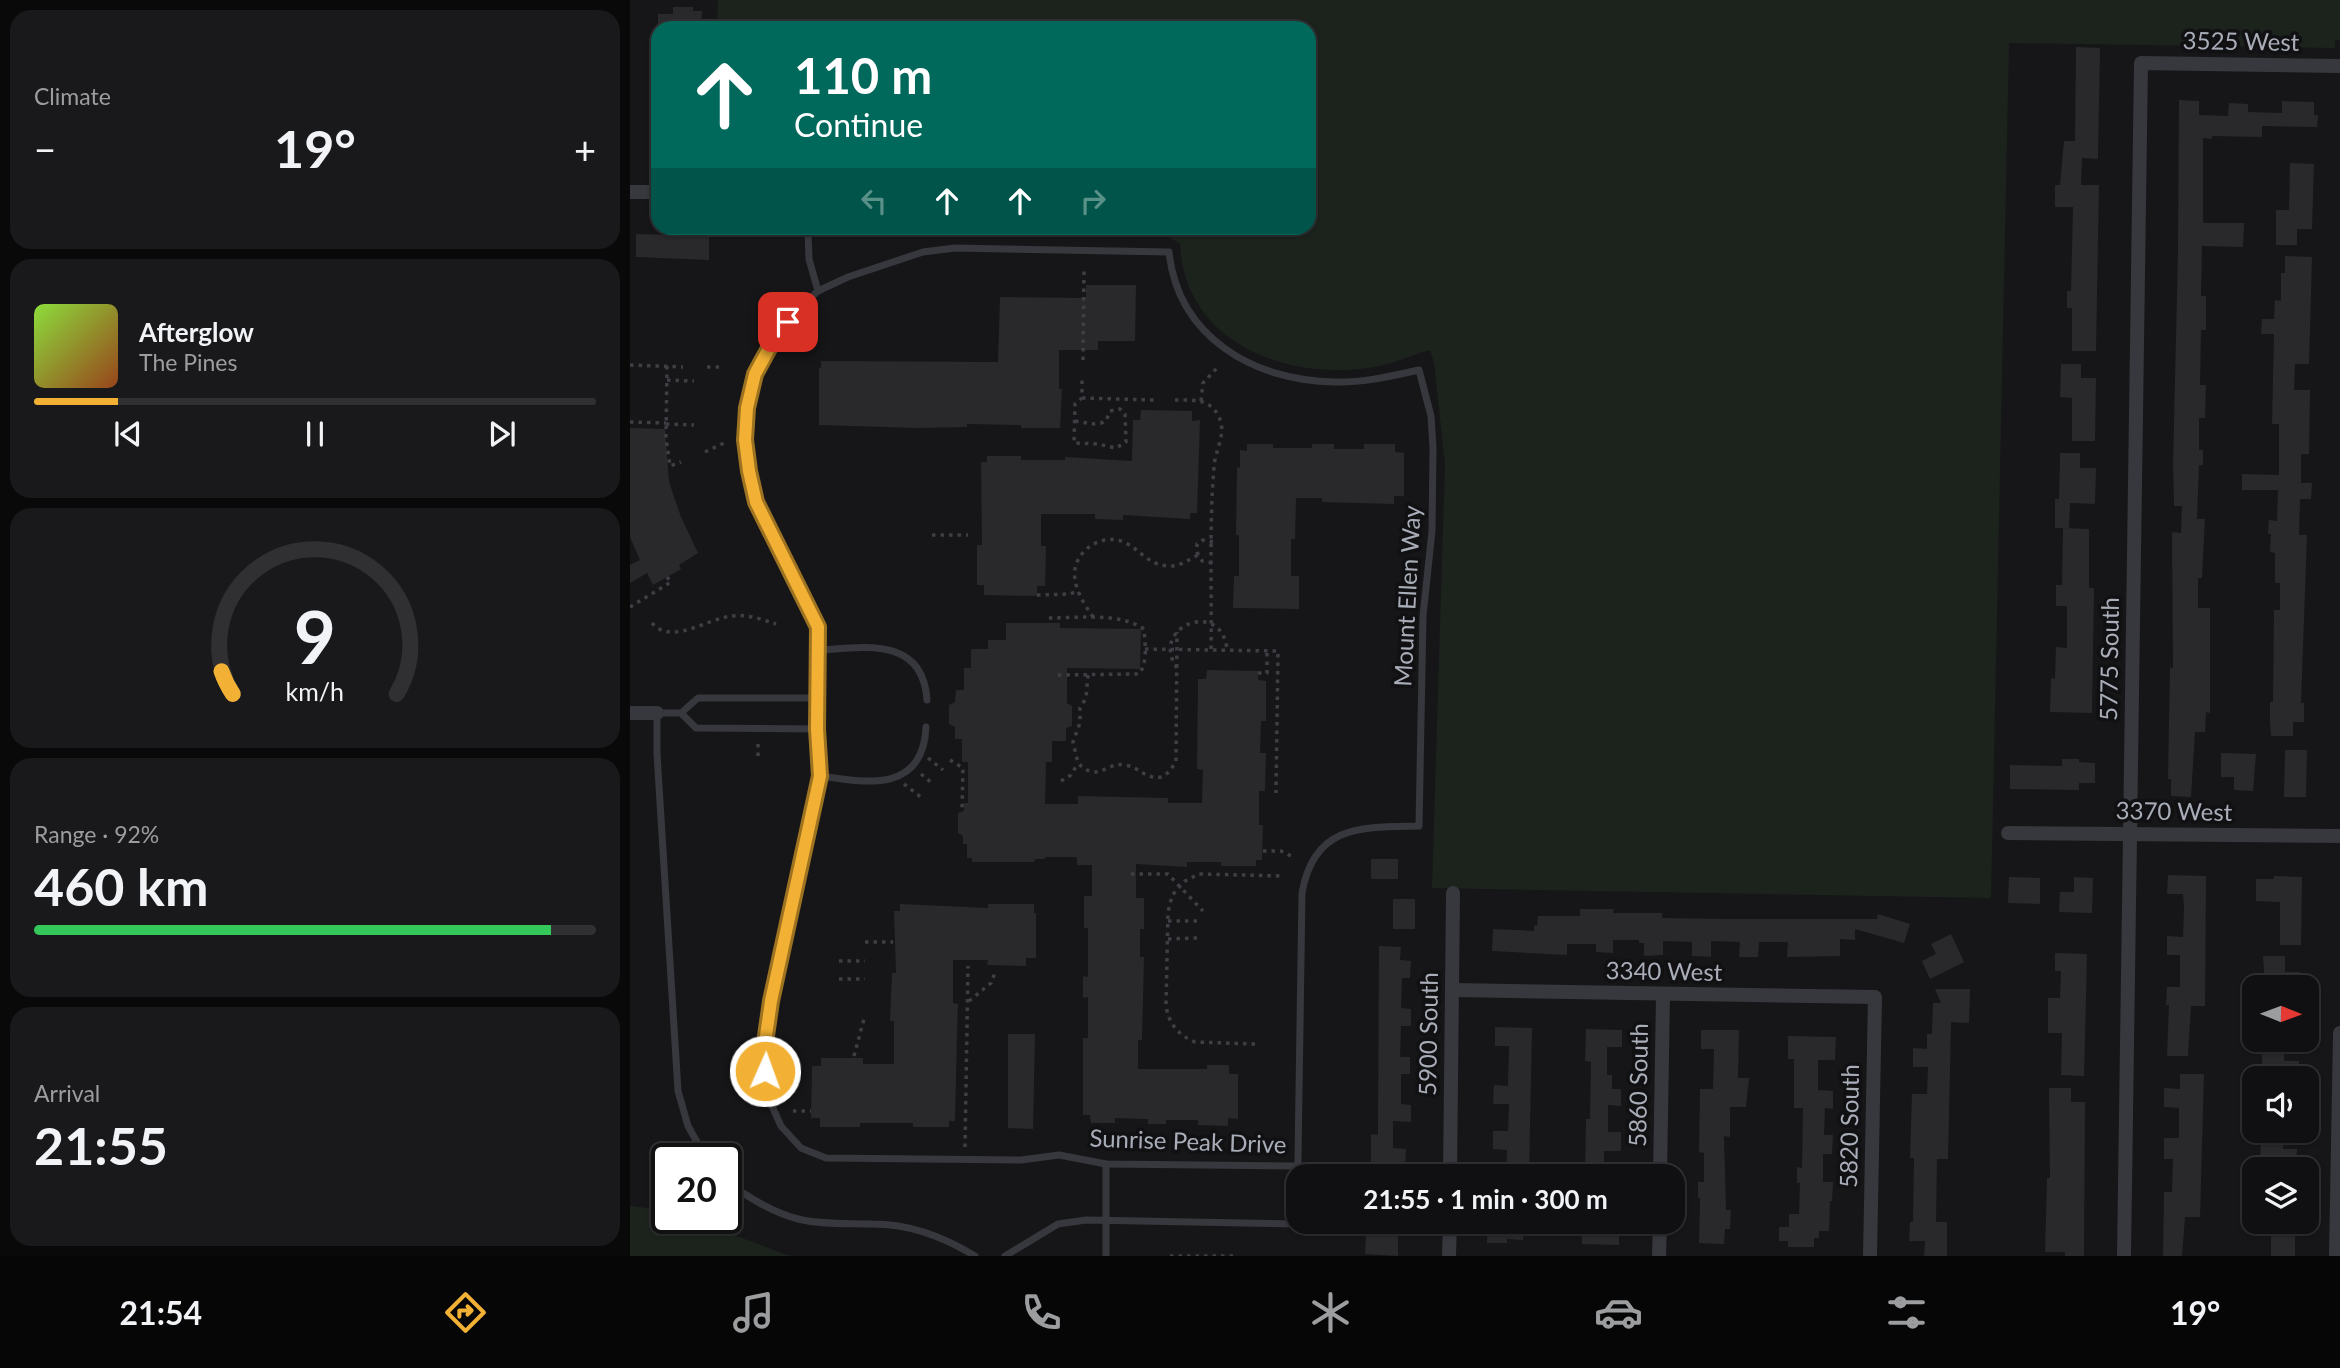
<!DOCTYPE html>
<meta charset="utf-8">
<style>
:root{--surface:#101012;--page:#19191b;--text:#f1f3f6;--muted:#9c9d9f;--line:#303032;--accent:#f2b134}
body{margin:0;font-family:Lato,sans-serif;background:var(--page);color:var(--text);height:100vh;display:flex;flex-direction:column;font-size:26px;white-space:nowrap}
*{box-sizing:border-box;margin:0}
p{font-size:23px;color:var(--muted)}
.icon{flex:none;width:38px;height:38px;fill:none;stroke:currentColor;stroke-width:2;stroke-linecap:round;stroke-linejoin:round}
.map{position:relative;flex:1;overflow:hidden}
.sheet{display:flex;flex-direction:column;gap:10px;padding:10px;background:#09090a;width:630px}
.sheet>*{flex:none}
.guide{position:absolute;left:21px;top:21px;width:665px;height:214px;border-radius:21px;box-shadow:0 2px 5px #0004,0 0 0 2px var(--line);background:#00695c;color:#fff;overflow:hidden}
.needle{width:46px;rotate:91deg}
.controls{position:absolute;left:1612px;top:975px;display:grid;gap:14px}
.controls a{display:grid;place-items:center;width:77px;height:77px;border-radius:14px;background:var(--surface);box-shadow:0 2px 5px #0004,0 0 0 2px var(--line);font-size:35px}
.speed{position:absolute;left:21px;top:1143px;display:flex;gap:14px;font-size:35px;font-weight:700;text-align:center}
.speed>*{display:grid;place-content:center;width:91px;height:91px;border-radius:50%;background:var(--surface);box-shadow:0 2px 5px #0004,0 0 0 2px var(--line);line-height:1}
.speed .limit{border:4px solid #111;border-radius:10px;background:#fff;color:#111}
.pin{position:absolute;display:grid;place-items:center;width:60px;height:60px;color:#fff;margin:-30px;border-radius:14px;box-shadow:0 4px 10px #0006}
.me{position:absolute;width:77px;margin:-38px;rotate:2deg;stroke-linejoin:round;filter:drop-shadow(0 0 5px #0008)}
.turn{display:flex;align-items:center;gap:24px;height:147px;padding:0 28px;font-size:32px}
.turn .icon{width:91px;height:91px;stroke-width:2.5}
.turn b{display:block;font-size:49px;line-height:60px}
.lanes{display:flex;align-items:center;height:66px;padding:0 28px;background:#0003;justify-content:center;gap:35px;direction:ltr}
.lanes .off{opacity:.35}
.big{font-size:52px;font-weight:700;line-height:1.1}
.sheet .widget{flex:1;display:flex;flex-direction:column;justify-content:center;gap:10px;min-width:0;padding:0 24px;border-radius:21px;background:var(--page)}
.sheet .dial{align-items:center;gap:0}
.dial svg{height:182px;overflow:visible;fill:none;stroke:var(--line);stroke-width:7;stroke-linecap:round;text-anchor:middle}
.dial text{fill:var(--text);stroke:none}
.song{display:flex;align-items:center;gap:21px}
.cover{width:84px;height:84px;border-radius:10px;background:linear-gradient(135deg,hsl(90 70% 55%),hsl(20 70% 35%))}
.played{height:7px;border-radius:4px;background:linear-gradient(90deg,var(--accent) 15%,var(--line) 15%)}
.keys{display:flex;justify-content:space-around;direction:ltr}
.heat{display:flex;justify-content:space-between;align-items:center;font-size:38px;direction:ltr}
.charge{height:10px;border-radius:5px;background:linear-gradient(90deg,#34c759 92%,var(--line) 0)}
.trip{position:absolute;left:656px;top:1164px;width:399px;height:70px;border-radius:21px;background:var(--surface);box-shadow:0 2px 5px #0004,0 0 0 2px var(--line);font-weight:700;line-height:70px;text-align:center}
.dock{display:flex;height:112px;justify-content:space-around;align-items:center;background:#060607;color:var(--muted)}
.dock .icon{width:49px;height:49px}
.dock .active{color:var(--accent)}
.dock b{font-size:32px;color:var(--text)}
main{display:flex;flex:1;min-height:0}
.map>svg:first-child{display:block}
.green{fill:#1c231d}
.building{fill:#29292c}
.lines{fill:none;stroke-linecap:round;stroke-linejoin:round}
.path{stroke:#3d3f44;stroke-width:3.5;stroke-dasharray:3.5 5;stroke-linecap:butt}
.lane{stroke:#37383d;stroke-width:7}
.street{stroke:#37383d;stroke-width:14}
.route-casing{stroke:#9d7322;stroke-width:18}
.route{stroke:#f2b134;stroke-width:12}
.labels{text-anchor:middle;stroke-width:7;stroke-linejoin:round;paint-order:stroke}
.street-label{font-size:24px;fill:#a8adb8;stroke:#111113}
</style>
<main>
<section class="sheet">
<div class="widget"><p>Climate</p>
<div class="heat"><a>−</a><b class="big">19°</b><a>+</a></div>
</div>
<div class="widget">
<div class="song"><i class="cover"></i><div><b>Afterglow</b><p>The Pines</p></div></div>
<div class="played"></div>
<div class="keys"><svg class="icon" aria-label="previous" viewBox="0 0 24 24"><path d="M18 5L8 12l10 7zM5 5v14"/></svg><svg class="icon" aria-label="pause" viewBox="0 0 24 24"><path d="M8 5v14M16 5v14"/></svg><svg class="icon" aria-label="next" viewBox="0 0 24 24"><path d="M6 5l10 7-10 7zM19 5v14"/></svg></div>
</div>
<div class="widget dial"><svg viewBox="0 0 100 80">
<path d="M14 69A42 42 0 1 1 86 69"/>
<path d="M14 69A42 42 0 0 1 9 59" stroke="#f2b134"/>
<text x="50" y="56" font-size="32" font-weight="700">9</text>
<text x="50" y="72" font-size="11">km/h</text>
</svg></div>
<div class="widget"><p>Range · 92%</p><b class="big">460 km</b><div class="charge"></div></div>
<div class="widget"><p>Arrival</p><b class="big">21:55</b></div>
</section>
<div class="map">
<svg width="1710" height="1256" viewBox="0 0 1710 1256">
<rect width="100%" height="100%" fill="#161618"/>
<g class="green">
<path d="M88,0H1710V40H1705V48L1379,43L1361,898L802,888L815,464L804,363L800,350C781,355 764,364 744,367C658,382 554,343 550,244L525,228L375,231V228H679V28H87Z"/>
<polygon points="0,1206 37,1210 37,1218 59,1218 157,1255 168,1256 0,1256"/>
</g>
<g class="building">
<polygon points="43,7 63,7 63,11 72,11 71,28 28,28 28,14 43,14"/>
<polygon points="1446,47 1470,48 1468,159 1452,158 1451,185 1469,185 1466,351 1442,351 1442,308 1437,308 1437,291 1441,291 1443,207 1425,207 1425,185 1430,185 1434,141 1445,141"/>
<polygon points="1549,100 1569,101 1569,115 1598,116 1599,103 1618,104 1618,112 1652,113 1652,101 1684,102 1684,115 1688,115 1687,127 1632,126 1632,137 1582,136 1582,139 1573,138 1573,223 1614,223 1613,247 1572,246 1571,296 1576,296 1576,330 1571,330 1570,385 1576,385 1575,418 1569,418 1569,450 1573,450 1573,465 1569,465 1567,519 1575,519 1572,578 1568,578 1568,608 1580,608 1580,713 1576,712 1575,732 1565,732 1561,797 1541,796 1541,779 1538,779 1540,668 1543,668 1542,532 1551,533 1552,506 1544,506 1543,465 1548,252"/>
<polygon points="1660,163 1684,164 1682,229 1667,229 1667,245 1646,245 1646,210 1659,210"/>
<polygon points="6,234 79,236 79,260 6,257"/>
<polygon points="1655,256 1682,257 1679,364 1665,364 1664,390 1680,390 1679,454 1671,454 1671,483 1682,483 1681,499 1670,499 1669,535 1677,535 1671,703 1674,703 1674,722 1663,722 1663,736 1641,736 1640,721 1640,702 1643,702 1644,610 1650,610 1650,583 1645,583 1645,553 1640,552 1641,534 1638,534 1639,520 1647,521 1648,490 1612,490 1612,474 1649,475 1649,424 1642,424 1644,334 1631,334 1632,319 1644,319 1645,300 1651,301 1651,273 1655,273"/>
<polygon points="456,285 506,285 505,341 468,341 468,350 429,350 429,389 432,389 430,428 391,428 391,425 337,424 337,427 286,428 189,425 189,368 191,368 191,361 368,362 370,297 456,298"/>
<polygon points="1431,364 1451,364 1451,378 1466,378 1465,441 1442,441 1442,398 1430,397"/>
<polygon points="511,410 562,411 562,421 570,420 567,513 560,513 560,519 493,515 493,520 465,519 465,514 411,514 411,546 416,546 415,586 407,586 407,596 354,595 354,585 347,585 347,545 352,545 351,462 357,462 357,456 391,456 391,460 435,460 435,457 502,461 503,420 510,420"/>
<polygon points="0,428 35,429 39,482 51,517 68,553 49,565 51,569 23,585 17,573 0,583 0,565 10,560 0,537"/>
<polygon points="617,444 643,444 643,448 682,448 682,444 704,444 704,449 734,449 734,444 765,444 765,452 774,453 774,496 764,496 764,504 692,502 692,498 666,498 665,539 661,539 661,576 669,576 669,609 603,608 604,576 609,576 609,535 606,535 607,467 610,468 610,450 617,451"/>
<polygon points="1430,453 1450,453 1450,468 1466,468 1465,504 1440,503 1439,528 1434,528 1459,529 1459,588 1464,588 1462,713 1420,712 1421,678 1425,679 1426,647 1437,648 1437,606 1426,606 1426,585 1432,585 1433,528 1425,528 1425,499 1429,499"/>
<polygon points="376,623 430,623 430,628 511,629 510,669 437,668 437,703 442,706 442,726 436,728 436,741 422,741 422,762 416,762 415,804 448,804 448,796 538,798 538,803 572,803 573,770 567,769 568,679 576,679 577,670 628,671 628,680 636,681 636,721 631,721 630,753 636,753 635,791 629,791 629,825 633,825 632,860 626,860 626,866 591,866 591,862 557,862 557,867 506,864 506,898 514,898 514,929 510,929 510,957 514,957 512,1040 508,1040 508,1069 577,1069 577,1065 599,1065 599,1074 608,1074 608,1119 598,1118 598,1126 568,1125 568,1120 536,1120 536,1124 518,1124 518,1119 485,1118 485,1123 461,1123 460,1115 453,1115 453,1038 458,1038 458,997 453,998 453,976 458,977 458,928 454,928 454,896 462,896 462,865 447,865 447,857 415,857 415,859 405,859 404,862 342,862 342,858 337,858 337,844 333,844 333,836 328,833 328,813 334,811 334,803 338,803 338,762 332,762 332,739 325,739 325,727 319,724 319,705 325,702 326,690 334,690 334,668 341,668 341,649 358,649 358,640 376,640"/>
<polygon points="1655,750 1677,750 1676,797 1654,797"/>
<polygon points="1591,753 1626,754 1623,791 1604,790 1604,777 1591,777"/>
<polygon points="1432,759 1449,759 1449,762 1465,763 1465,783 1449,783 1449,790 1380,789 1380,765 1432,766"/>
<rect x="741" y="859" width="27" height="20"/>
<polygon points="1538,875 1576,876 1575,1006 1561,1006 1558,1056 1537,1056 1539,1005 1536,1005 1537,987 1550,987 1550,955 1537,955 1537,936 1553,937 1554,908 1553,894 1537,894"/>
<polygon points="1644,876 1672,877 1671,945 1650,945 1650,902 1626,901 1626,879 1644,879"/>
<polygon points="1379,877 1410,878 1410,904 1378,903"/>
<polygon points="1444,877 1463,878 1462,913 1429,912 1430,892 1444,892"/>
<rect x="763" y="899" width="22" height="30"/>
<polygon points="270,904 358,908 358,904 404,904 404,913 406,913 406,958 396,958 396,966 357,965 358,960 323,960 323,1003 328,1004 327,1032 325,1121 319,1121 319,1127 283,1127 283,1123 230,1123 230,1127 190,1127 190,1118 181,1118 182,1066 191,1066 191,1058 233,1058 233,1064 264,1064 264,1021 260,1021 262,973 266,973 264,911 270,911"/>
<polygon points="950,909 984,909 983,913 1032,913 1032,918 1095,919 1247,919 1248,914 1280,924 1274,943 1225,929 1225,940 1210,939 1210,956 1157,957 1158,942 1129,942 1128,957 1109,957 1110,942 1081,941 1081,957 1062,956 1062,942 1033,941 1033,955 1014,956 1014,943 1009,943 1009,940 983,940 983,953 966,952 966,944 937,944 937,955 862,951 863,929 904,931 904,925 907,926 908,916 950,916"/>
<polygon points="1321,934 1334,962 1300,979 1292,961 1306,954 1301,944"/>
<polygon points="749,946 771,947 770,960 781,961 780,978 772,978 771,1008 781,1009 781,1026 771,1026 770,1057 780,1057 780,1074 771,1074 771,1104 781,1105 781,1122 763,1121 763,1148 776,1149 775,1167 741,1167 741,1134 748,1135"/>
<polygon points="1425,953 1457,954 1454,1076 1431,1075 1432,1033 1418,1033 1418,998 1430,998 1431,971 1425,971"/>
<polygon points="1633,956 1655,956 1655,972 1670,972 1670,987 1635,987"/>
<polygon points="1305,989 1340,989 1339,1023 1321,1022 1318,1159 1307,1159 1306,1222 1317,1222 1317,1256 1294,1256 1295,1241 1279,1241 1280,1222 1283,1222 1284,1158 1280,1158 1282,1094 1297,1094 1298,1067 1283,1067 1283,1048 1297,1049 1297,1034 1302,1034 1303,1003 1311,1003"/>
<polygon points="865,1027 902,1028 899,1176 876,1176 877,1150 863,1149 863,1131 878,1131 879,1104 863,1104 864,1085 878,1086 879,1046 865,1046"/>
<polygon points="956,1029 992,1030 992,1047 977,1047 977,1075 982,1075 982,1089 991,1089 991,1106 978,1105 978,1132 991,1132 991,1151 974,1151 974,1176 955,1176 956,1119 960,1119 961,1062 955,1061"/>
<polygon points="1071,1030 1109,1030 1108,1078 1119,1078 1116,1107 1100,1107 1100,1137 1094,1136 1096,1210 1101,1210 1100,1229 1095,1229 1094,1244 1069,1243 1070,1198 1068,1198 1068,1182 1074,1182 1074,1153 1069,1152 1070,1089 1083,1089 1084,1049 1071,1049"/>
<polygon points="378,1034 405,1034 403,1129 378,1128"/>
<polygon points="1158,1036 1206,1037 1205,1060 1188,1060 1188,1090 1203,1091 1203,1109 1195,1108 1194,1135 1203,1135 1202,1154 1193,1154 1193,1182 1203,1182 1202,1201 1200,1201 1199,1231 1189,1231 1189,1238 1184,1238 1184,1247 1158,1247 1158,1241 1149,1241 1149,1227 1159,1227 1159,1214 1169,1214 1170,1183 1167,1183 1167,1167 1172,1168 1173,1108 1164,1108 1164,1059 1158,1059"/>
<polygon points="1631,1040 1649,1040 1648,1047 1655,1047 1654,1061 1669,1061 1669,1078 1633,1078"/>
<polygon points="1550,1074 1574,1074 1570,1217 1555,1217 1552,1256 1533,1256 1534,1192 1542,1192 1543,1159 1534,1159 1534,1138 1549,1138 1549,1108 1534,1107 1534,1088 1550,1089"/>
<polygon points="1419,1088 1441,1088 1441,1102 1455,1102 1454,1256 1435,1256 1435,1252 1415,1252 1417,1178 1420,1178"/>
<polygon points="1631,1136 1653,1136 1653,1149 1667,1149 1666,1169 1630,1169"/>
<polygon points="858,1222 894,1222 893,1240 877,1239 877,1243 857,1243"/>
<polygon points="952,1222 974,1222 974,1226 989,1226 989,1245 952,1244"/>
<rect x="1641" y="1227" width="24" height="29"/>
<polygon points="736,1234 768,1234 768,1256 735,1254"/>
</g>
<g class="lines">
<g class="path">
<polyline points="453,360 454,267"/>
<polyline points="0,365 53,367"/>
<polyline points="37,366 36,438 40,466 51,462"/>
<polyline points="77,367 92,367"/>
<polyline points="37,380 64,381"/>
<polyline points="452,398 524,400"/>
<path d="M545,400C561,400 579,398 588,415C598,433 585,449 584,467C579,528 582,589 581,650"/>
<polyline points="571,401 573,383 588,367"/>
<path d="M445,421C456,422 465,427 476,421L480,411L490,409L495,414L496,442L486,448L468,444L444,443L445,404L452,398V379"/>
<polyline points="0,422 36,423"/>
<polyline points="36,424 64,425"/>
<polyline points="75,452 94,443"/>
<polyline points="302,535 338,535"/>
<polyline points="582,563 572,561 567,552 567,544 573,540 583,542"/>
<polyline points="407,595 440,594 448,591"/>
<polyline points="0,607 41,582 37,577"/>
<path d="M463,617C452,601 437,578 449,558C458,543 479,534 496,543C511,551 519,565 538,566C549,567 558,560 568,555"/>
<path d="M419,618C449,618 489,612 514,629C515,644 518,662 509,674L427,675"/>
<path d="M22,623C42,646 78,618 102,616C117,614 131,619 146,624"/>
<polyline points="515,649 648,651 646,793"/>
<path d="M547,668C518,627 592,597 597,650"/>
<polyline points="628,673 637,673 637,651"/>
<path d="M458,675L456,698L450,708V723L443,742L448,763C469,784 476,761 495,765C510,767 515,780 532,777L540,771L546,761L547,632"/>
<polyline points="128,756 128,741"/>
<polyline points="298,758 313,770"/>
<polyline points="320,760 333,768 332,810"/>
<polyline points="291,774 303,784"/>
<polyline points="431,781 441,775 448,763"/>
<polyline points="274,784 292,798"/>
<polyline points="633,851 651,851 661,856"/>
<polyline points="501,874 538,874 573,911"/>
<polyline points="538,921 568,921"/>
<polyline points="538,939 567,938"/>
<polyline points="235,942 263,942"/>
<polyline points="209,961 235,961"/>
<polyline points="209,979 235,979"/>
<polyline points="339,1001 361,983 366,970"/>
<path d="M625,1044L565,1042C548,1035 538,1023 536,1005L538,912L542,896L547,889L555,881L569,874L653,876"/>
<polyline points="224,1056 234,1019"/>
<polyline points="163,1111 181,1111"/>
<polyline points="335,1147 338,966"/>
<polyline points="540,1256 607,1256"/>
</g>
<g class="lane">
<polyline points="178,231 179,259 188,291"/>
<path d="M190,650C236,647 293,637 297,700"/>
<polyline points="51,713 66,728 187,729"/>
<path d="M190,776C237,783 293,793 296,727"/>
<polyline points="76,1158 58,1126 48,1091 27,754 27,713 51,713 68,698 187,698"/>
<polyline points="476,1164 476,1256"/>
<path d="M96,1182C119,1197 141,1212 168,1219C192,1225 219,1223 243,1224C280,1224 314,1237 345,1256"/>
<path d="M375,1256L428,1224L456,1220L667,1224L672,893C684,824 732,827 789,826L793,616L802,531L803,448L801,416L789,370C761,376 733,383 704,382C624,381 548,337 539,252L325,248L293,252L218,277L188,291L167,311L148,332L125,374L117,408L115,440L119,471L126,502L188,627L187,729L190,776L141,1001L135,1043V1071L137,1095L151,1126L171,1148L196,1158L391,1160L429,1155L476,1164L667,1166"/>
</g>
<g class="street">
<polyline points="0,192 28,192"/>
<polyline points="0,713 27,713"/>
<polyline points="1378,833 1710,836"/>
<polyline points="823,990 1245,997 1240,1256"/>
<polyline points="820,1176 823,893"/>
<polyline points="1030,1176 1033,995"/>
<polyline points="819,1256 820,1222"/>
<polyline points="1029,1256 1030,1222"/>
<polyline points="1494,1256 1511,63 1710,66"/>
<polyline points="1706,1256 1710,1033"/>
</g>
</g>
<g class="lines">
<defs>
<polyline id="route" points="135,1071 135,1043 141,1001 190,776 187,729 188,627 126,502 119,471 115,440 117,408 125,374 148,332 158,322"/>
</defs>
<use href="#route" class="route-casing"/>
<use href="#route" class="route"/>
</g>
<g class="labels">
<g class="street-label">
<text transform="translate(1611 42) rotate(1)" y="8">3525 West</text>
<text transform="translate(778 596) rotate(-87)" y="8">Mount Ellen Way</text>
<text transform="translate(1480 659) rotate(-89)" y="8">5775 South</text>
<text transform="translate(1544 812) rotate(1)" y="8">3370 West</text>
<text transform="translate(1034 972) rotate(1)" y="8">3340 West</text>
<text transform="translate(799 1034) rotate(-89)" y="8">5900 South</text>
<text transform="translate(1009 1085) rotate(-89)" y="8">5860 South</text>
<text transform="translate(1220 1126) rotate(-89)" y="8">5820 South</text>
<text transform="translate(558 1142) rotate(2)" y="8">Sunrise Peak Drive</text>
</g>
</g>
</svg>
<div class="controls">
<a><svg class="needle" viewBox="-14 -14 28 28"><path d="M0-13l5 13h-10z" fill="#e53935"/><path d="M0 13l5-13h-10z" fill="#9c9d9f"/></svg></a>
<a><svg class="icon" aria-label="sound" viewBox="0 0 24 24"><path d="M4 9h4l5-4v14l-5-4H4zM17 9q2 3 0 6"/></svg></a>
<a><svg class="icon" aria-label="layers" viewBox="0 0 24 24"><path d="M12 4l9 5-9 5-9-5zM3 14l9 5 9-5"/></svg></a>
</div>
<div class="speed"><div class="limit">20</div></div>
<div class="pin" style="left:158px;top:322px;background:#d93025"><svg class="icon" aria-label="arrive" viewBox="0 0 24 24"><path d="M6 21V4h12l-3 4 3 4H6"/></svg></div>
<svg class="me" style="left:135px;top:1071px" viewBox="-20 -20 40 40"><circle r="17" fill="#f2b134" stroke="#fff" stroke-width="3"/><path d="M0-11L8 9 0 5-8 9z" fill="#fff"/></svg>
<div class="trip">21:55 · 1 min · 300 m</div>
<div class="guide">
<div class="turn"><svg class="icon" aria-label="ahead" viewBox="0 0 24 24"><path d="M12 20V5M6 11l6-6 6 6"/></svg><div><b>110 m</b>Continue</div></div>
<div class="lanes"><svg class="icon off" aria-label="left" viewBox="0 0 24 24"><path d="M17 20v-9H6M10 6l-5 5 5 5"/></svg><svg class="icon" aria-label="ahead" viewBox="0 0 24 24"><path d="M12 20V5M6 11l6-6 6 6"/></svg><svg class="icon" aria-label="ahead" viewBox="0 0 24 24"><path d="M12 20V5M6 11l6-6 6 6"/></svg><svg class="icon off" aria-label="right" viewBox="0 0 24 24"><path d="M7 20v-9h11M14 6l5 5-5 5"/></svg></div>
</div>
</div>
</main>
<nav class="dock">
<b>21:54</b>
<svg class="icon active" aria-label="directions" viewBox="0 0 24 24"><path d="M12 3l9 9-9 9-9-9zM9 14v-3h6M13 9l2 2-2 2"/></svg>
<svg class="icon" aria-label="music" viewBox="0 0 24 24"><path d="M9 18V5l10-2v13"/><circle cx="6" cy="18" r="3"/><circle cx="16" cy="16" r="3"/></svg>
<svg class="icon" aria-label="phone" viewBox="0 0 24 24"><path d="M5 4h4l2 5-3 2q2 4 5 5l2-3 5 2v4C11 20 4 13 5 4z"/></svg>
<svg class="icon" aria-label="climate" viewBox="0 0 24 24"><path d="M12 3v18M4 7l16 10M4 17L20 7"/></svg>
<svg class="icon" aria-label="car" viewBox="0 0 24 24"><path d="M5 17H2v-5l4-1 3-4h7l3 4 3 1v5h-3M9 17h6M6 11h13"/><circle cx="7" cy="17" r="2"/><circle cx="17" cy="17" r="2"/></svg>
<svg class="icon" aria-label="filters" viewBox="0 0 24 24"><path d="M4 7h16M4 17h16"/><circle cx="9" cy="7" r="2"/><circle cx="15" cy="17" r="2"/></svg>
<b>19°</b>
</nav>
